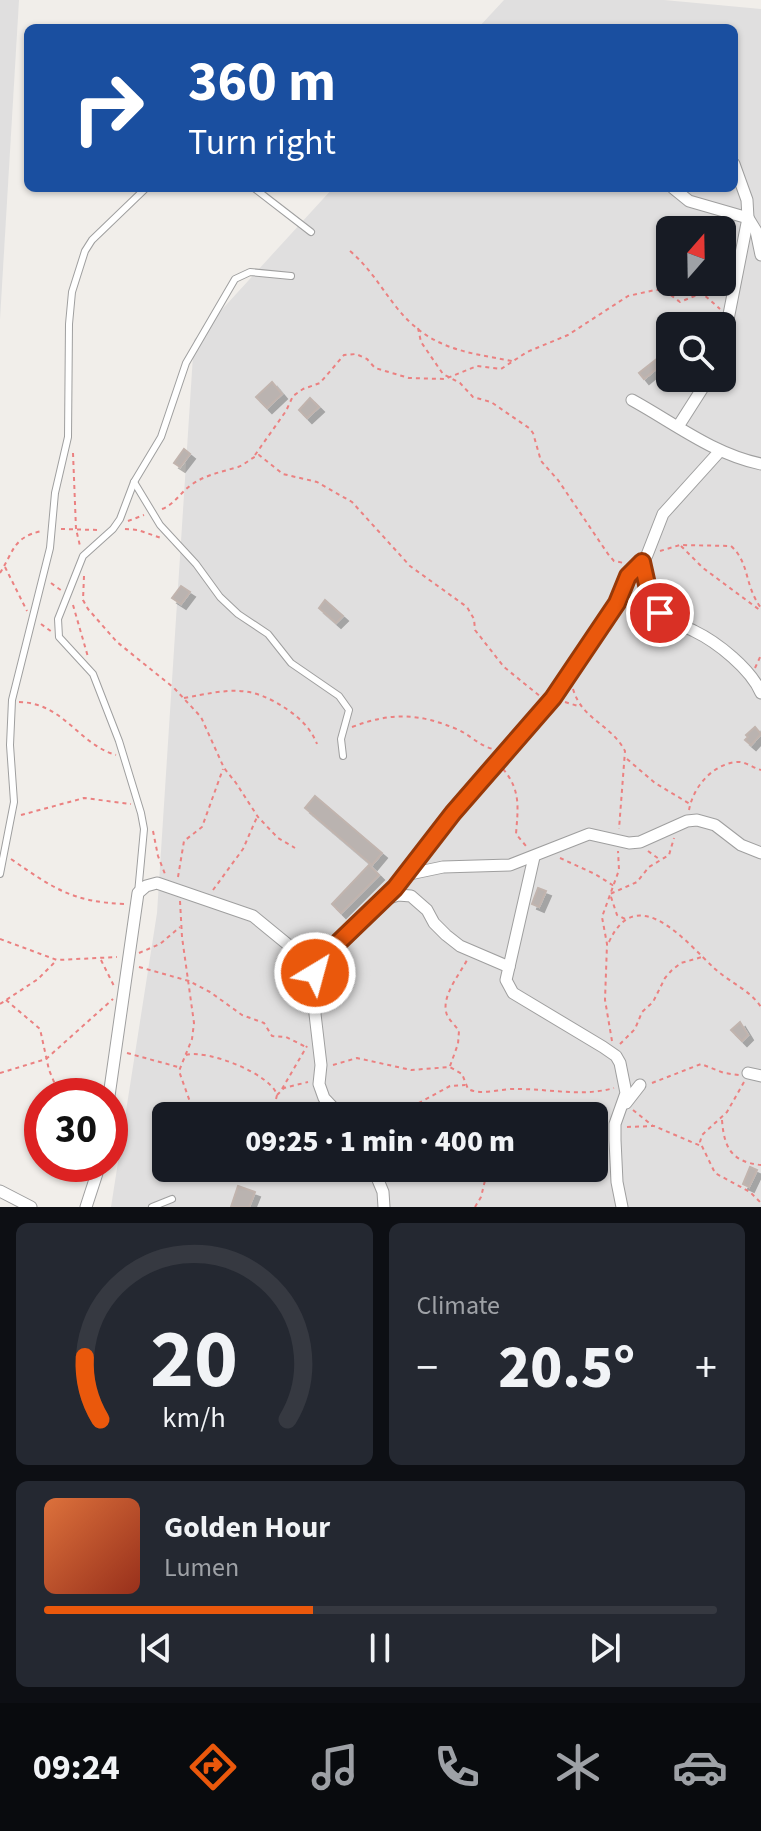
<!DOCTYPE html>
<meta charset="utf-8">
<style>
:root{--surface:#171b24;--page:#242831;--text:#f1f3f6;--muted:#9ea1a6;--line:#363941;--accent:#ea580c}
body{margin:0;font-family:"Source Sans 3",sans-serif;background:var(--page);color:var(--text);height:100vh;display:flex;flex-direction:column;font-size:30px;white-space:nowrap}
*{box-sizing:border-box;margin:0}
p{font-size:26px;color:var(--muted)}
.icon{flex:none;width:44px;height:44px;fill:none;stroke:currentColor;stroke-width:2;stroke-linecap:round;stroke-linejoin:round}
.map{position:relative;height:1207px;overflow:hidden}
.sheet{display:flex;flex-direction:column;gap:16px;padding:16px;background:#0d0f14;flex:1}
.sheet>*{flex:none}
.banner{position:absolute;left:24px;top:24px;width:714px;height:168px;border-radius:12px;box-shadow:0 2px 6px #0004;background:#1a4fa0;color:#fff;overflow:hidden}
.needle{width:52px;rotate:20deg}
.buttons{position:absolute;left:656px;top:216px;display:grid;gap:16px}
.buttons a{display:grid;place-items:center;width:80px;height:80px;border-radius:12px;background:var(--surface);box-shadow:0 2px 6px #0004;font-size:40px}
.speed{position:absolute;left:24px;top:1078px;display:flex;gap:16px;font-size:40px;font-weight:700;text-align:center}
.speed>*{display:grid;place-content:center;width:104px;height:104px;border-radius:50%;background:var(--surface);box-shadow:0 2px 6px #0004;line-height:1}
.speed .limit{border:12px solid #d22;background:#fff;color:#111}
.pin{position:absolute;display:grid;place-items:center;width:68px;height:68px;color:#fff;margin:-34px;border:4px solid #fff;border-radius:50%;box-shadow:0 2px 8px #0007}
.me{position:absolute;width:88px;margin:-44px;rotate:37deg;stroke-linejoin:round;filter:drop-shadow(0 0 6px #0008)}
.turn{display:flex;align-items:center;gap:28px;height:168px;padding:0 32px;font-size:36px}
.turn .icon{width:104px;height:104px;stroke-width:2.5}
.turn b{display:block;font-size:56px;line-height:68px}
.big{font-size:60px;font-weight:800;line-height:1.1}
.sheet .widget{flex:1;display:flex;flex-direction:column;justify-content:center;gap:12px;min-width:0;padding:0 28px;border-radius:12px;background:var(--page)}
.sheet .dial{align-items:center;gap:0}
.dial svg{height:208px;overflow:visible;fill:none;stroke:var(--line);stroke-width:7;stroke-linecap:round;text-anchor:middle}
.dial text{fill:var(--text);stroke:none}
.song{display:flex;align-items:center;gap:24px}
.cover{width:96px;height:96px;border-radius:12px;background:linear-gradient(135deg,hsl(20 70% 55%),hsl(10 70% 35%))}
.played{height:8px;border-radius:4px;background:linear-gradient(90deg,var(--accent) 40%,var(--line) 40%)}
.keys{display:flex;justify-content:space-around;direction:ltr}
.heat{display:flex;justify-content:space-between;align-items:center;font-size:44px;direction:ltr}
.sheet .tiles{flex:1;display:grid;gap:16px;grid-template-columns:1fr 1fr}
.widget:last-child{grid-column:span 2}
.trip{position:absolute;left:152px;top:1102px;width:456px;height:80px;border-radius:12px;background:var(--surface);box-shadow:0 2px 6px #0004;font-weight:800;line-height:80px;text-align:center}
.tabs{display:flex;height:128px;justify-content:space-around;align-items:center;background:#090b0e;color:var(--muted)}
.tabs .icon{width:56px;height:56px}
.tabs .selected{color:var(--accent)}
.tabs b{font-size:36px;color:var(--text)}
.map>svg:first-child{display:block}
.residential{fill:#e0dfdf;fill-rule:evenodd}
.building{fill:#bab3b0;stroke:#c1b4ae;stroke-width:2;filter:url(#shadow)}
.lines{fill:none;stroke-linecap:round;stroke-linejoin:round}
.service-casing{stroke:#9f9f9f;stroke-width:8}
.minor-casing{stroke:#9f9f9f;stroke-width:13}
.path{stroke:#eb8181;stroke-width:2;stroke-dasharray:4 4;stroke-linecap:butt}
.service{stroke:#fff;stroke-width:6}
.minor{stroke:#fff;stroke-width:11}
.route-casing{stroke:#983908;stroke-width:20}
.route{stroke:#ea580c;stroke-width:14}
</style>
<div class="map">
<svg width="761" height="1207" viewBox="0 0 761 1207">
<defs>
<filter id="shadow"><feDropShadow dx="5" dy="5" stdDeviation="0" flood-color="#0004"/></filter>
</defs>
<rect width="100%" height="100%" fill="#f1eeea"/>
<g class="residential">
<polygon points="0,0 19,0 0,319"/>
<path d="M504,0H664L761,9V1207H111L157,913L194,340L333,188H734V28H478ZM670,230H722V282H670ZM670,326H722V378H670ZM166,1116H594V1168H166Z"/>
</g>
<g class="building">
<polygon points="658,358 662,364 644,379 639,373"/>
<polygon points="272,382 282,394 267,408 256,397"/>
<polygon points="310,398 319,407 307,418 299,410"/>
<polygon points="184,449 190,454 180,467 174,463"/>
<polygon points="181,586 190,592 181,604 172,598"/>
<polygon points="325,600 343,616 336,623 319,608"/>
<polygon points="755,727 761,734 751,745 745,740 748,737 746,735"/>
<polygon points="315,796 382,853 372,865 305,808"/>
<polygon points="369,865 379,875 341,913 332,904"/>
<polygon points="538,888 546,891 539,907 532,904"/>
<polygon points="740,1022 748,1035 742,1041 731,1030"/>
<polygon points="750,1167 757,1170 749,1187 743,1184"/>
<polygon points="238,1186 255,1192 249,1207 231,1207"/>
</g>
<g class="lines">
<defs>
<g id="service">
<polyline points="254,188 311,232"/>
<polyline points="134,482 160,525 196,564 220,597 238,614 268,634 291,663 339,696 349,710 341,739 343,756"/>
<polyline points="0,874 14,802 10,745 12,700 50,548 55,493 68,437 69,324 72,292 85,251 92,240 146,188"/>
<polyline points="138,893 144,829 141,813 119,741 93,674 59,637 58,619 83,556 113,529 120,519 134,482 161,437 186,363 235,279 250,272 291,276"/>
<polyline points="152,1207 172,1199"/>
</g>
<g id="minor">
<polyline points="673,188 689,201 748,218 756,231 761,255"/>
<polyline points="722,350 748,218 747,200 734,164"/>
<path d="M632,400C674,423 713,454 761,464"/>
<polyline points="679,425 709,378"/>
<path d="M642,562C645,580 647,601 661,614C670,623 683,625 694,631C717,642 751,669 761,693"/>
<polyline points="405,875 443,867 510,865 589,834 629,843 640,842 687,821 697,820 715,825 741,845 761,853"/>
<polyline points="386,899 398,895 411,896 427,910 434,923 446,935 460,946 509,967 506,980 513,993 603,1047 616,1056 620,1063 626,1093 615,1124 615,1140 617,1182 622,1207"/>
<polyline points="314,966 395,888 453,813 553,698 617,603 625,581 647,555 663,514 719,452"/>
<polyline points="509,967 534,857"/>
<polyline points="748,1073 761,1076"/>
<polyline points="109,1096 138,893 146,886 157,883 253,916 314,966 313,997 321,1065 319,1084 324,1098 341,1116"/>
<polyline points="626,1103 640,1085"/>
<polyline points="373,1168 383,1192 384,1207"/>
<polyline points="0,1191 31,1207"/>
<polyline points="86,1207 100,1164"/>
</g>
</defs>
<use href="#service" class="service-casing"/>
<use href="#minor" class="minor-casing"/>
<g class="path">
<path d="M350,251C370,268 381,288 397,308C430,349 464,352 512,361"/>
<polyline points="418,328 421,342 443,374 460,383 473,397 491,402 529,428 533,433 541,461 558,480 608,554 614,561 624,563"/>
<polyline points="73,453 76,529 80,546"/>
<polyline points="255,455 286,411 293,396 303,389 320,383 344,355 356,354 367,359 375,368 409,378 445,379 477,366 501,369 527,352 568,335 628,296 655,290 664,290 680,302 702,293 720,309"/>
<path d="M162,509C175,504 180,493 191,485C205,475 221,472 238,467C246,464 252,457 259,455L283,474L317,482L352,502L410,566L467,607L474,619L475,630L504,667L541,697"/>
<polyline points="128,521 144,515"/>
<polyline points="61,529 98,530"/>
<polyline points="125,529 138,530 161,538"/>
<polyline points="681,546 703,568 761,611"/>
<path d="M660,551L680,545L731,546C750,563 744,585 761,608"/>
<polyline points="5,567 27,611"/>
<path d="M0,573C14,551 13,537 42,531"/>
<polyline points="84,576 83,600 88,609 117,642 174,688 201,717 224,768 236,783 258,817 278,838 295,848"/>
<polyline points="51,583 62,591"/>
<polyline points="73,605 88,657"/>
<polyline points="41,624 52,632"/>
<polyline points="755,668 761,655"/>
<path d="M573,689C582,720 611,724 625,751L619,829"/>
<path d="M184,698C228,690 249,683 288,710C301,719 311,729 317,744"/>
<path d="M19,702C64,703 78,744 116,755"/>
<polyline points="565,702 578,706"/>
<path d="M352,727C392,712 419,713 459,730C471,736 480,746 493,749"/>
<polyline points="627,759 655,783 690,804"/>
<path d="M503,769C521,790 518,808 516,834L526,846"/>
<path d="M689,810C693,788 711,765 736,762C745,761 753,768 761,770"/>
<polyline points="21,815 84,798 131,804"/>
<polyline points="153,831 158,856 165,874"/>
<polyline points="648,851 659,859"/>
<polyline points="560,858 595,874 614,886"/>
<path d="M11,859C53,888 72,902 125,904"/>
<polyline points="178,877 184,841 202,827 223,769"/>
<polyline points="213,890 243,849 257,817"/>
<polyline points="180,901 182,937 194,1023 192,1039 179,1071 195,1116"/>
<polyline points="625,919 617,915 610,894 637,882 649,867 669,855 674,838"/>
<polyline points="0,939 57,960 117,957"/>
<path d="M609,942C637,880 687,943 714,968C729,982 750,990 761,1007"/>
<polyline points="139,953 160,944 180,927"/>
<polyline points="101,960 114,986"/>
<polyline points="139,967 189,981 210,992 242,1015 264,1023 272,1036 286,1037 306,1047"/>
<polyline points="6,1000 40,1029 49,1070 60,1096"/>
<polyline points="0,1004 38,979 56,961"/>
<polyline points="612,1041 605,1000 607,944 602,917 619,870 618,851"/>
<polyline points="620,1044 635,1029 642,1012 653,1002 665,978 672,970 681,963 702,957"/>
<polyline points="127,1053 178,1067"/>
<path d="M186,1055C207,1049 271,1074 277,1095L272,1116"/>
<path d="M333,1065L357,1058L411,1070L450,1067L462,1074L468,1089C482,1096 502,1088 518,1089C551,1089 581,1097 614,1088"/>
<path d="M450,1066L458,1044L459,1031C456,1026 449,1020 447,1015C440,997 460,974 467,960"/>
<polyline points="0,1073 46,1059 113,999"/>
<polyline points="744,1082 727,1112 702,1135 700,1142 715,1173 750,1192 761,1203"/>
<polyline points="652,1083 701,1064 724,1073 739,1075"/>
<polyline points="282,1089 307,1046"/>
<polyline points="277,1095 284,1088 308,1082"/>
<polyline points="278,1103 288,1110 314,1116"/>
<polyline points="633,1110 653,1126"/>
<polyline points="364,1116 417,1104 450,1086 465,1085"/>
<path d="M722,1120C724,1147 731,1162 761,1165"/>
<polyline points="627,1127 654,1126 701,1146"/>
<polyline points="594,1140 604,1136"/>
<polyline points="234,1168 242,1176 248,1178 303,1168"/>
<polyline points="180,1171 182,1168"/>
<polyline points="475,1207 481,1197 488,1168"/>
</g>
<use href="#service" class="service"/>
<use href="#minor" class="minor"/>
</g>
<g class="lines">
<defs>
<polyline id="route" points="315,973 314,966 395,888 453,813 553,698 617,603 628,576 642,562 650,598 660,613"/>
</defs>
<use href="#route" class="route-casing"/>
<use href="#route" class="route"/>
</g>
</svg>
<div class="buttons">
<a><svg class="needle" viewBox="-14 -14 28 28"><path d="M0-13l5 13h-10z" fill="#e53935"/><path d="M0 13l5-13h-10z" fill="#9ea1a6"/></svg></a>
<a><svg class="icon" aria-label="search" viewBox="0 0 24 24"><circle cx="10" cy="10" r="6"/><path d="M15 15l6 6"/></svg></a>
</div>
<div class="speed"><div class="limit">30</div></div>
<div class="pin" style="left:660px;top:613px;background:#d93025"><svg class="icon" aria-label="arrive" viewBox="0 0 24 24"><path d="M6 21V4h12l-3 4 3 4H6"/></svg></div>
<svg class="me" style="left:315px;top:973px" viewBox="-20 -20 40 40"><circle r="17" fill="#ea580c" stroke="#fff" stroke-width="3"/><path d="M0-11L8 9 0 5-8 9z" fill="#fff"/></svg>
<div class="trip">09:25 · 1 min · 400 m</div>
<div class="banner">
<div class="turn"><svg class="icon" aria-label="right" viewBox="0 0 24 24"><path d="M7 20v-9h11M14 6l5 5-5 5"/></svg><div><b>360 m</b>Turn right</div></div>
</div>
</div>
<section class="sheet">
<div class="tiles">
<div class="widget dial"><svg viewBox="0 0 100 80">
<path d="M14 69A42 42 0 1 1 86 69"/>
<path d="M14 69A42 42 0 0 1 8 45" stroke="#ea580c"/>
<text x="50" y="56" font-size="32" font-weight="700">20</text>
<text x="50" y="72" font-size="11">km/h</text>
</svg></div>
<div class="widget"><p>Climate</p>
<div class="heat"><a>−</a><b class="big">20.5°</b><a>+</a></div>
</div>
<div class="widget">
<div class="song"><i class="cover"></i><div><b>Golden Hour</b><p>Lumen</p></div></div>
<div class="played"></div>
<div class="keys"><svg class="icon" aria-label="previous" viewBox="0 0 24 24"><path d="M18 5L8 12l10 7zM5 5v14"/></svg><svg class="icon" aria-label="pause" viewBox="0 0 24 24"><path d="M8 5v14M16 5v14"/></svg><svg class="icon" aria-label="next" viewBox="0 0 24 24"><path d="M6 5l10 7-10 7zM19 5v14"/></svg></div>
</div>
</div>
</section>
<nav class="tabs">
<b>09:24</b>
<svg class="icon selected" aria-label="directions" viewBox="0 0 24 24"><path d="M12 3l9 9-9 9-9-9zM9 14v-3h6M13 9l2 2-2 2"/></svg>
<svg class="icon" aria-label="music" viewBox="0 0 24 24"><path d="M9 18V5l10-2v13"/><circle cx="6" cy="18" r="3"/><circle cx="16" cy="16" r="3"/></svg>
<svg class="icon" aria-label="phone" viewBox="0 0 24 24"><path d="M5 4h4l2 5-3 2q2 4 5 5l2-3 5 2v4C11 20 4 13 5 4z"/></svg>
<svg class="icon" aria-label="climate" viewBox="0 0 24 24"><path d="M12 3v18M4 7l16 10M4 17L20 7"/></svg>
<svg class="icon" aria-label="car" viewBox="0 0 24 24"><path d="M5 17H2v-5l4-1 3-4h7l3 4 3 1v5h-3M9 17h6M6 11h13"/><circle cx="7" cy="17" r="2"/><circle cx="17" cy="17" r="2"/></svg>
</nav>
